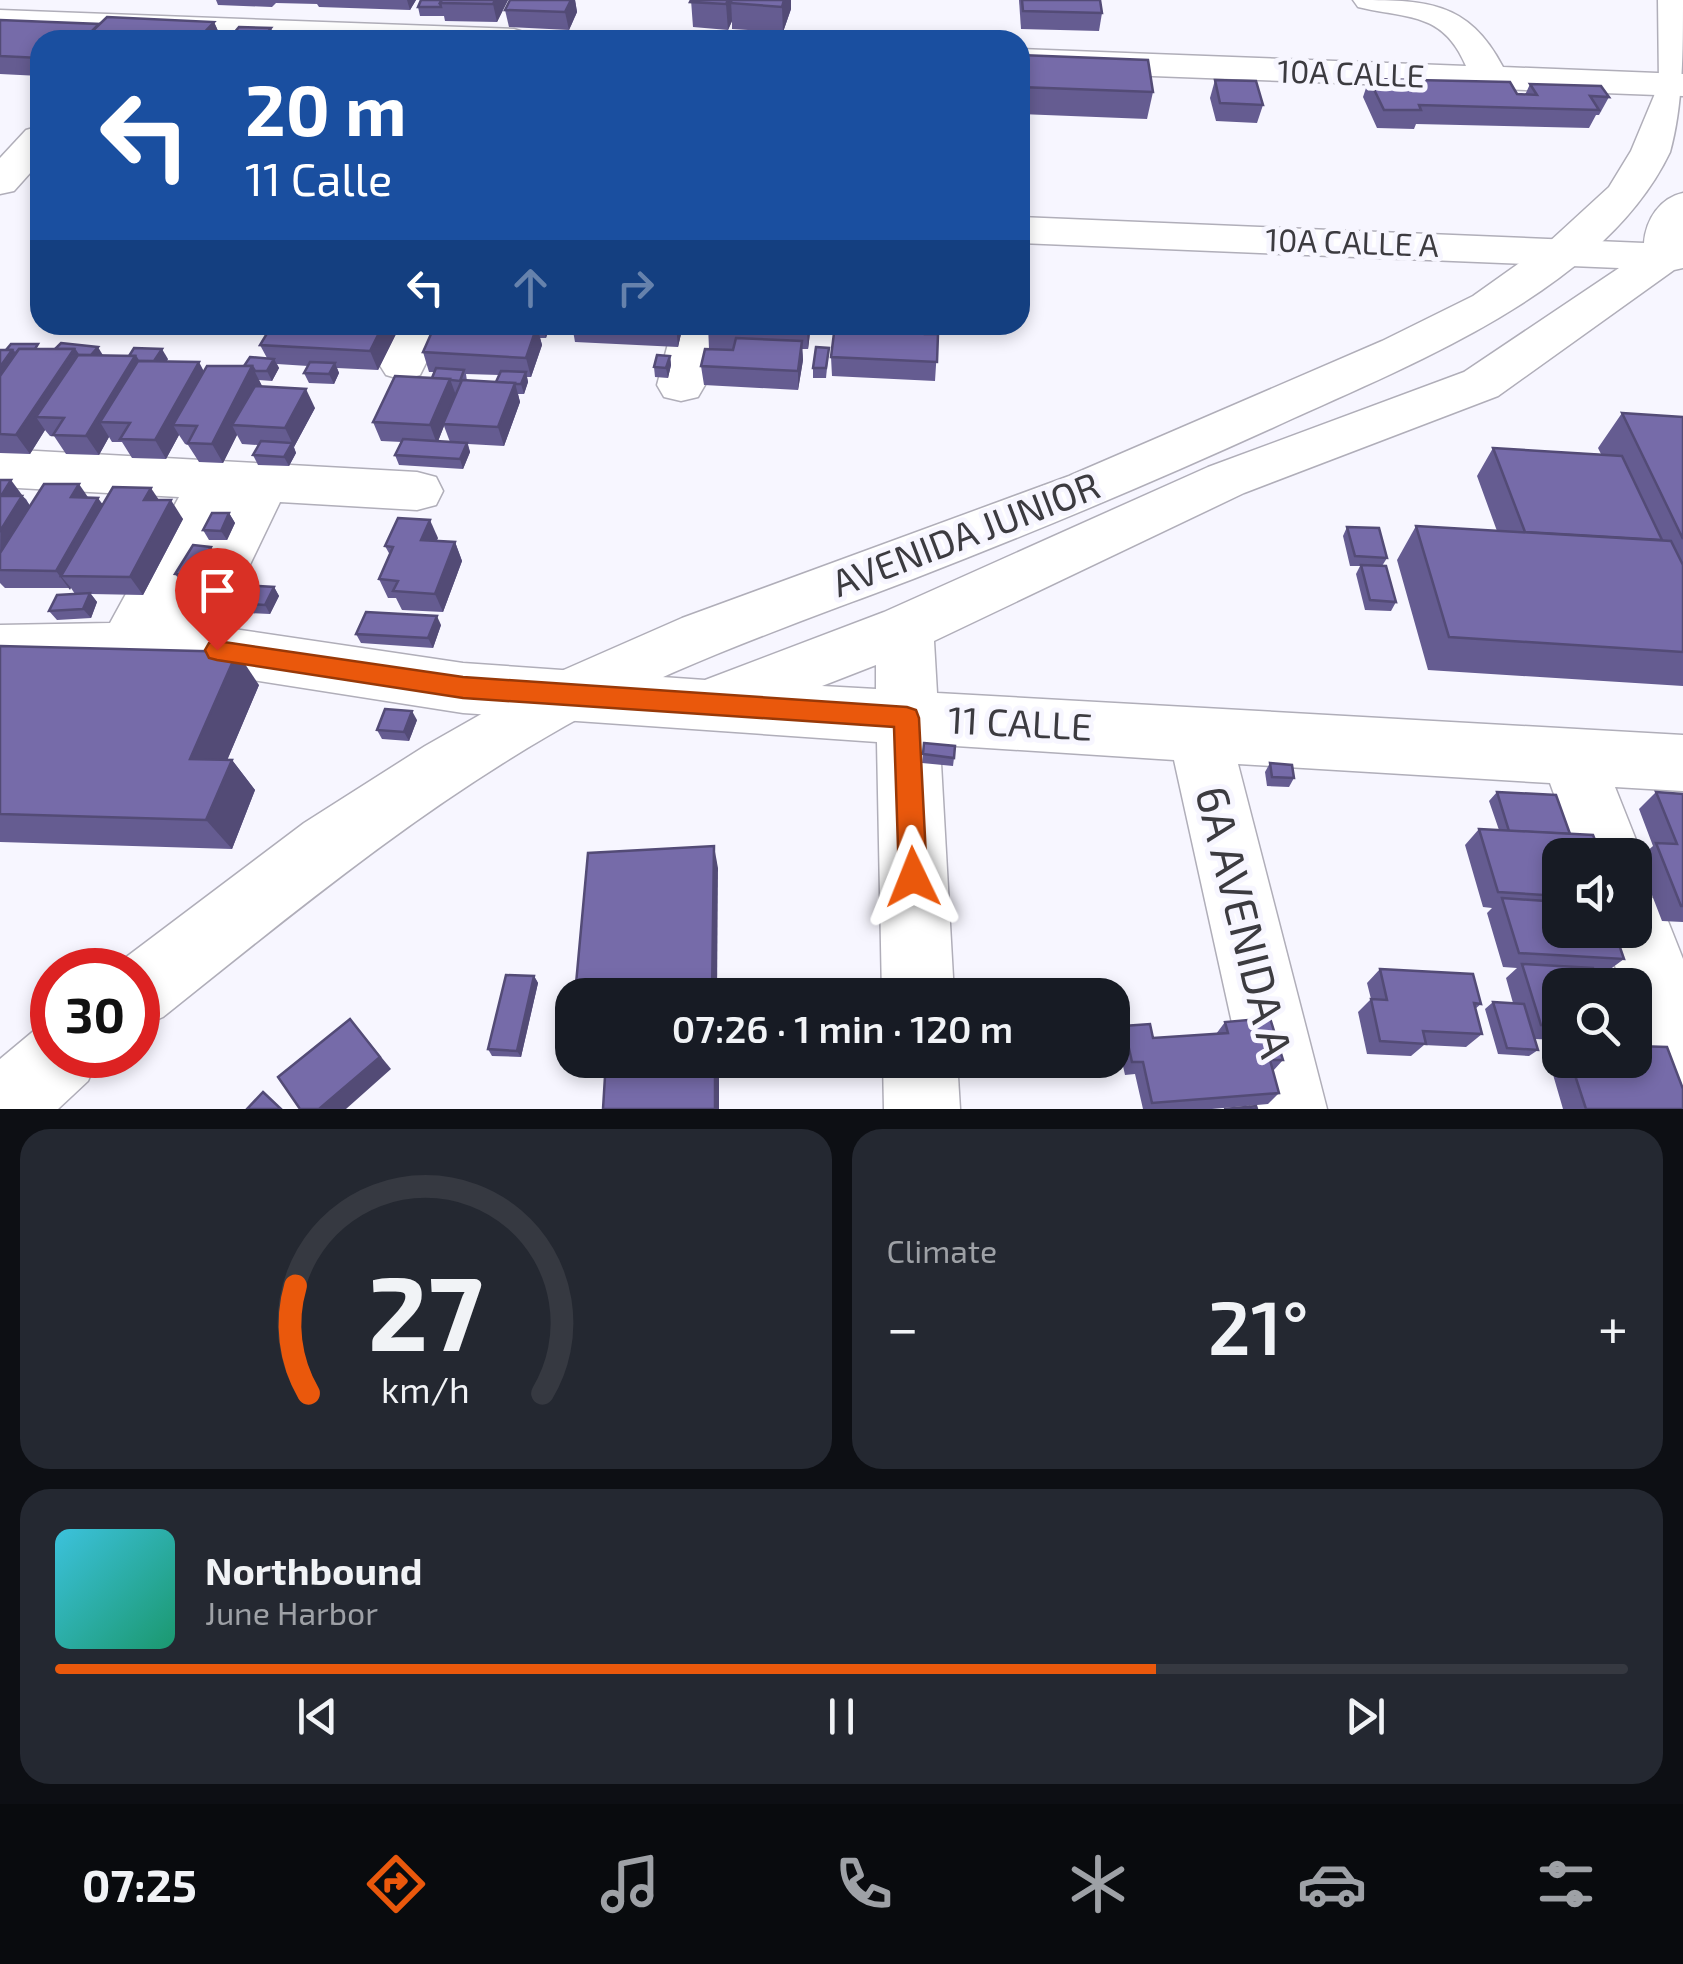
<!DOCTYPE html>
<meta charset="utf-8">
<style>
:root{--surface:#171b24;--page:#242831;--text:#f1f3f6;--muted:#9ea1a6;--line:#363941;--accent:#ea580c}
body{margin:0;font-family:"Exo 2",sans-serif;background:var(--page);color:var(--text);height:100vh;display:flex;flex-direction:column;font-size:38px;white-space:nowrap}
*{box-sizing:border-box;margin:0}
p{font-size:32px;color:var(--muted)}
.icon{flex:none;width:55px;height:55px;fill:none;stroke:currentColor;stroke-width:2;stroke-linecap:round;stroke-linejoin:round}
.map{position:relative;height:1109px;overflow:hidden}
.sheet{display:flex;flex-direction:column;gap:20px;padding:20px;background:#0d0f14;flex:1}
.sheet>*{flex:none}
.guide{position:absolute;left:30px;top:30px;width:1000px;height:305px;border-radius:30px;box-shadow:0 5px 15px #0003;background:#1a4fa0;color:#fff;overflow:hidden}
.fabs{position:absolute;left:1542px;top:838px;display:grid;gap:20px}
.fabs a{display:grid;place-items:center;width:110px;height:110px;border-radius:20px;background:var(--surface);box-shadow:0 5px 15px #0003;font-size:50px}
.speed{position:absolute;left:30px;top:948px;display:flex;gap:20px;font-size:50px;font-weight:700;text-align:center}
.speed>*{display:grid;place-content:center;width:130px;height:130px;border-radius:50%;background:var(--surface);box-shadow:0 5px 15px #0003;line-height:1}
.speed .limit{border:15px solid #d22;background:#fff;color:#111}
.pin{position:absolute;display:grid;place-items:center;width:85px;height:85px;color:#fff;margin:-102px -42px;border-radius:50% 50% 50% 0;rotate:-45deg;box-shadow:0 0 10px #0007}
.pin .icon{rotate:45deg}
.me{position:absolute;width:110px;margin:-55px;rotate:358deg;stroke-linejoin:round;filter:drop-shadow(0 0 8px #0008)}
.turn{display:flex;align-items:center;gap:35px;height:210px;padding:0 50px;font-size:45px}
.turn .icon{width:130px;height:130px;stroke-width:2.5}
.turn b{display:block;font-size:70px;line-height:85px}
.lanes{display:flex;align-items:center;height:95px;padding:0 50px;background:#0003;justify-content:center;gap:50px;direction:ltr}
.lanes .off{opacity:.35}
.big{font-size:75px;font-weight:600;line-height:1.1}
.sheet .card{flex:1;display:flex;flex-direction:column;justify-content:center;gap:15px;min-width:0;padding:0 35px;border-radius:30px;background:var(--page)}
.sheet .dial{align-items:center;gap:0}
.dial svg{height:260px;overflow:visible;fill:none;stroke:var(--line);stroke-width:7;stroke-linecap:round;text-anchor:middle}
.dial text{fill:var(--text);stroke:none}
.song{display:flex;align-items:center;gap:30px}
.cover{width:120px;height:120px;border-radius:15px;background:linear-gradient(135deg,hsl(190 70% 55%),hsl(160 70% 35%))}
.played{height:10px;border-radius:5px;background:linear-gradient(90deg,var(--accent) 70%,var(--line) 70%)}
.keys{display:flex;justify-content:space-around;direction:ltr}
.heat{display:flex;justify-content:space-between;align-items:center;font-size:55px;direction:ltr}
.sheet .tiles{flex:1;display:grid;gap:20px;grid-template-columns:1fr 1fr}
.card:last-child{grid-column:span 2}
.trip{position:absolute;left:555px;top:978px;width:575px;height:100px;border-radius:30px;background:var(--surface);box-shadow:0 5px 15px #0003;font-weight:600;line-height:100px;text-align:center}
.tabs{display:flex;height:160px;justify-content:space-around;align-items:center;background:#090b0e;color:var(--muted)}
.tabs .icon{width:70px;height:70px}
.tabs .current{color:var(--accent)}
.tabs b{font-size:45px;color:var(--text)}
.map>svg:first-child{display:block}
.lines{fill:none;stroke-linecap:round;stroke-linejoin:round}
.minor-casing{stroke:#b0aeb9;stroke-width:3}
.major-casing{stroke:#b0aeb9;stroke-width:3}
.minor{fill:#fff;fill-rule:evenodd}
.major{fill:#fff;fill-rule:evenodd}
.wall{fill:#655c91;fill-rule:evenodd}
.shaded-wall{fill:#534b76}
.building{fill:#766ba9;stroke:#534b76;stroke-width:2.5}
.route{fill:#ea580c;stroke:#983908;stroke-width:2.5}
.labels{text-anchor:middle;stroke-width:10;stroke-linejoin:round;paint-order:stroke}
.far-street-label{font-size:32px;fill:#3c3b40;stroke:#f7f6ff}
.street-label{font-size:38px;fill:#3c3b40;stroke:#f7f6ff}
.near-street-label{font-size:45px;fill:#3c3b40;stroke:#f7f6ff}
</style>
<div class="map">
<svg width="1683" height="1109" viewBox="0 0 1683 1109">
<rect width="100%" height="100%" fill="#f7f6ff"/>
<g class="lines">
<defs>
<g id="minor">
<path d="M1353,0C1425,0 1468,0 1503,67L1683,74V96L1020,71V49L1466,66C1443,11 1407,19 1358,7Z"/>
<polygon points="0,10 514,29 526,33 532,40 247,40 0,30"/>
<polygon points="40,126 40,162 14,191 0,194 0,158 26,130"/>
<path d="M1683,193V268L1674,270L1498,396L1244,493L934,641L937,693L1683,735V791L1615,787L1642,855L1635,871V855H1576L1550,783L1238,764L1327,1109H1251L1174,760L940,745L954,995H882L877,742L463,713L182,669L0,673V625L110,623L179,497L0,487V449L417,472L436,477L443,491L436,505L417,510L280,502L220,627L463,663L705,680L884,612L1208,467L1464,372L1619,268L1020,243V217L1644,243C1646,219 1660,198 1683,193ZM876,665V689L822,686Z"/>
<polygon points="399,325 445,325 420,375 403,380 386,375 379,364"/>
<polygon points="673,325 719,325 705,385 698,397 681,401 664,397 657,385"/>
<polygon points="1635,891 1660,901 1683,959 1683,1090 1657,1079 1635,1023 1635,985 1622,985 1602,930 1635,930"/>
<polygon points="883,1060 957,1060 960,1109 884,1109"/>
</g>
<g id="major">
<path d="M1658,0H1683C1683,49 1683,106 1670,152C1606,286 1422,360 1294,418C1168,476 1042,529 913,579C803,621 689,660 585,715C432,798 298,909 163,1017L138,1028V970H111L113,967L304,823L425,746L543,679L682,618L1069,476L1382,341L1473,296L1549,242L1609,187L1631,151L1659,84Z"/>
<polygon points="52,1022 52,1055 99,1055 88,1081 58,1109 0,1109 0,1059 36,1029"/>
</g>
</defs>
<use href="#minor" class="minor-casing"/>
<use href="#major" class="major-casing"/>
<use href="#minor" class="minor"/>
<use href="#major" class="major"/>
</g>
<g class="wall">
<polygon points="216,0 416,0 410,10 319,7 317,4 276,3 272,7 218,5"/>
<polygon points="421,0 508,0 497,22 445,21 444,16 420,16 418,7"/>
<polygon points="510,0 575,0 577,12 569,30 509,27 505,10"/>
<polygon points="691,0 791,0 791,9 783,32 732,29 732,21 728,30 693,27"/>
<polygon points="1019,0 1100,0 1102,13 1099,31 1021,29"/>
<polygon points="0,20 99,24 214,22 222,40 40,40 40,76 0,74"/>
<polygon points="1020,55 1153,92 1147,119 1020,114"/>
<polygon points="1369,79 1517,94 1525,95 1530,84 1609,97 1599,115 1596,115 1589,128 1416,124 1414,129 1377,128 1363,97"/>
<polygon points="1215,80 1263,105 1257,123 1216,121 1210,98"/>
<path d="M435,325H550L546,338H540L542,345L531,377H527L528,382L524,394H518L520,402L504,446L468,444L470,452L463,469L399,465L395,455L402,442L381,441L373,422L432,378L435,372H429L423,352ZM466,374L499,375L496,382L467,381ZM444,426L450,442L438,441Z"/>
<polygon points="572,325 680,325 681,334 678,347 575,342"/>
<polygon points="708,325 811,325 808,349 802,349 803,360 798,390 704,385 701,366 709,349"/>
<polygon points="835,325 938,325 937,331 925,330 925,334 938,334 935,381 832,376 831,357"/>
<polygon points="267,330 396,334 378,370 337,368 339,373 334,384 309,383 304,373 308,366 277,364 279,368 272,381 259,380 262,386 315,408 294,447 296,453 289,466 258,465 253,455 258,445 242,444 237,435 223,463 199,462 188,445 185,444 179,435 166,459 132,458 122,442 112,442 109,437 99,455 66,454 54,436 50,436 45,430 30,454 0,453 0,350 42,349 104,355 168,359 166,362 203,371 244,366 267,358 260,345 268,332"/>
<polygon points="829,348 826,378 813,378 813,368"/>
<polygon points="670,356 671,365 668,378 655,377 654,367"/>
<polygon points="1622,413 1683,417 1683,686 1428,670 1397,560 1416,526 1497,531 1477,476 1493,448 1601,454 1598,448"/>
<polygon points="0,480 26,499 30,506 88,498 103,504 159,500 183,519 143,595 91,594 97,602 91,618 57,620 49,611 75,594 71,588 5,588 0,583"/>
<polygon points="229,513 235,523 227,540 209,540 203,530"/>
<polygon points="1347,527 1387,558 1382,566 1396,602 1391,611 1365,610 1356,574 1360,566 1350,566 1343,536"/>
<polygon points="438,538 436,541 455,542 462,561 443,612 402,610 396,598 388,598 379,579 390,555 385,546"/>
<polygon points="217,556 200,585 182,583 175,574"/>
<polygon points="274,587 279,596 270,614 224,612 217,602"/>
<polygon points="441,625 433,648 361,643 356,634"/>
<polygon points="0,646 259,685 227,760 232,760 255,790 232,849 0,842"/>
<polygon points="417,720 409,741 382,739 377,730"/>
<polygon points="924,743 954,758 953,766 922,763"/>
<polygon points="1270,763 1294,778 1289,787 1267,786 1265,772"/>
<polygon points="1497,792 1560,855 1560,930 1624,959 1605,973 1595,972 1560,985 1560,1040 1535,1039 1538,1050 1529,1056 1498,1054 1485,1009 1493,1002 1513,1003 1506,978 1517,968 1503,967 1487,913 1492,908 1483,907 1465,845 1479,829 1499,830 1489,801"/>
<polygon points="1656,792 1683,794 1683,922 1662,921 1638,859 1653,846 1639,809"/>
<polygon points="1380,969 1481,1004 1475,1009 1482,1034 1466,1047 1424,1045 1411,1056 1367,1054 1358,1012 1371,999 1367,983"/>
<polygon points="534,976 538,983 521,1057 492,1056 488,1049"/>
<polygon points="1225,1022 1283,1060 1273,1071 1279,1093 1268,1104 1212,1109 1143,1109 1135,1074 1125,1075 1117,1039 1124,1026 1153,1038 1216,1034"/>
<polygon points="1560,1045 1560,1060 1635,1060 1683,1109 1563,1109 1547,1054"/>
</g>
<g class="shaded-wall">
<polygon points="407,0 416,0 410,10"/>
<polygon points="495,0 508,0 497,22 493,4"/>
<polygon points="571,0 575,0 577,12 569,30 565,12"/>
<polygon points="728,0 731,0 732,21 728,30 726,4"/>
<polygon points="784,0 791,0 791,9 783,32 782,7"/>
<polygon points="214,22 222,40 197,40"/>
<polygon points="271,28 276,40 263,40 262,39"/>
<polygon points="383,325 392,325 396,334 378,370 370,351"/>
<polygon points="542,325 550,325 546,338"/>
<polygon points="676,325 680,325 681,334 678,347"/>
<polygon points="808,325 811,325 808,349 807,330"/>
<polygon points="537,326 542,345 531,377 526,358"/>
<polygon points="802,341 803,360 798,390 798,371"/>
<polygon points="98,347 104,357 90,357"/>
<polygon points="74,349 86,369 36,417 45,430 30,454 16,435"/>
<polygon points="162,349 168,359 160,371 154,361"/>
<polygon points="12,350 26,369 0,405 0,367"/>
<polygon points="135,356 147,375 100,422 109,437 99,455 86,436"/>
<polygon points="670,356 671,365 668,378 666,368"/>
<polygon points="274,359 279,368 272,381 267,371"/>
<polygon points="199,362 209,381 173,425 179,435 166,459 155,440"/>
<polygon points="335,363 339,373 334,384 329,374"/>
<polygon points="252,366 262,386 242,426 232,425 237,435 223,463 212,444"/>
<polygon points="526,372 528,382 524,394 521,384"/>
<polygon points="450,379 457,398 443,424 444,426 437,444 430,425"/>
<polygon points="515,383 520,402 504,446 498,427"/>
<polygon points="306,389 315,408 294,447 285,428"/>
<polygon points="292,443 296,453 289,466 284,457"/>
<polygon points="467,443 470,452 463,469 460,459"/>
<polygon points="11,480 37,515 0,570 1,496"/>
<polygon points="79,484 92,503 71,497"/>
<polygon points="151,488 163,506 144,500"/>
<polygon points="98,498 112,517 61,576 71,588 70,590 56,571"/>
<polygon points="171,500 183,519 143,595 130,577"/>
<polygon points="229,513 235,523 227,540 221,531"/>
<polygon points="430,520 438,538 429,559 421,540"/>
<polygon points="455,542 462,561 443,612 435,594"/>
<polygon points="211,547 217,556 200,585 194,576"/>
<polygon points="274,587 279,596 270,614 265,605"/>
<polygon points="90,593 97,602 91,618 83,609"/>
<polygon points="437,616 441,625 433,648 428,638"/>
<polygon points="237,652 259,685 215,789 190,759"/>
<polygon points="412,711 417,720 409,741 404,732"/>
<polygon points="232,760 255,790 232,849 206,820"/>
<polygon points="714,846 718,868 717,995 712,995"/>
<polygon points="534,976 538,983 521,1057 517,1051"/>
<polygon points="350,1019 391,1069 346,1109 319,1109"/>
<rect x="715" y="1060" width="4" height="49"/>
</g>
<g class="building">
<polygon points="421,0 442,0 440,3 441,7 418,7"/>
<polygon points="442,0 495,0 493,4 440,3"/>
<polygon points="510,0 571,0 565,12 505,10"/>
<polygon points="691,0 728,0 726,4 690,2"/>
<polygon points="732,0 784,0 782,7 730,3"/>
<polygon points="1022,0 1100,0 1102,13 1023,11"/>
<polygon points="107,17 214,22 197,40 83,40"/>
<polygon points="0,20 99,24 83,40 40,40 40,58 0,56"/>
<polygon points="239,27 271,28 262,39 271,39 269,40 228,40"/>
<polygon points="281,32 362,36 359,40 275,40"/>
<polygon points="1020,55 1148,60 1153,92 1020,87"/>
<polygon points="1369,79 1510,82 1517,94 1537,95 1530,84 1601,86 1609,97 1590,96 1599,110 1419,105 1421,110 1384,110"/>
<polygon points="1215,80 1256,81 1263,105 1220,103"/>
<polygon points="272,325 383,325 370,351 260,345"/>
<polygon points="435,325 512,325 537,326 526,358 423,352"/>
<polygon points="622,325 676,325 675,328"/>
<polygon points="708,325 808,325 807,330 738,327 737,331 706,330"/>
<polygon points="835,325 925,325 925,334 938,334 937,362 831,357"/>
<polygon points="736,338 802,341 798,371 701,366 705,349 733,350"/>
<polygon points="61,343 98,347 91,355 78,355 74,349 55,349"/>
<polygon points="11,344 38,344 35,349 19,349 15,354 12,350 6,350"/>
<polygon points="816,347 829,348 826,368 813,368"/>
<polygon points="134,348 162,349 154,361 138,361 135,356 129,356"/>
<polygon points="19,349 74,349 16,435 0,434 0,376"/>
<polygon points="0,350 12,350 0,367"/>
<polygon points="78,355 135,356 86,436 53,435 64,418 36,417"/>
<polygon points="657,355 670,356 666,368 654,367"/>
<polygon points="250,357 274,359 267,371 255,371 252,366 244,366"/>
<polygon points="138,361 199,362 155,440 120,439 130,423 100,422"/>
<polygon points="310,362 335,363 329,374 304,373"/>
<polygon points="207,366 252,366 212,444 188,443 197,426 173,425"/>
<polygon points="436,368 464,370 460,381 432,378"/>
<polygon points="501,371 526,372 521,384 514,384 496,382"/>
<polygon points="395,376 450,379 430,425 373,422"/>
<polygon points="462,380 515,383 498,427 443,424"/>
<polygon points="255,386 306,389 285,428 232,425"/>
<polygon points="1622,413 1683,417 1683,539"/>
<polygon points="403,439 467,443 460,459 395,455"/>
<polygon points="261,441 292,443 284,457 253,455"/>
<polygon points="1493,448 1622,456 1662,540 1525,532"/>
<polygon points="0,480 11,480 1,496 22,496 0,531"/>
<polygon points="44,484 79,484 71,497 98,498 56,571 0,570 0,553"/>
<polygon points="113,487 151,488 144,500 171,500 130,577 61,576"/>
<polygon points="212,513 229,513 221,531 203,530"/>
<polygon points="398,518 430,520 421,540 455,542 435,594 393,591 398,581 379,579 393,547 385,546"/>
<polygon points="1416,526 1671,541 1683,565 1683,652 1449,637"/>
<polygon points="1347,527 1379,528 1387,558 1355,556"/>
<polygon points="193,545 211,547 194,576 175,574"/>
<polygon points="1361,565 1386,566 1396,602 1370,600"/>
<polygon points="227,584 274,587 265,605 217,602"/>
<polygon points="90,593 83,609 49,611 57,595"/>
<polygon points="366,612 437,616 428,638 356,634"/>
<polygon points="0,646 237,652 190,759 232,760 206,820 0,814"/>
<polygon points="385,709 412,711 404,732 377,730"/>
<polygon points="924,743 955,746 954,758 923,754"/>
<polygon points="1270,763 1292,765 1294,778 1272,777"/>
<polygon points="1497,792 1556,795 1570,834 1509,831"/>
<polygon points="1656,792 1683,794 1683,906 1681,906 1656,843 1677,844"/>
<polygon points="1479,829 1593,835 1601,855 1560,855 1560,896 1498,892"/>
<polygon points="714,846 712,995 575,995 588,853"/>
<polygon points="1502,898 1560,902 1560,930 1614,930 1624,959 1519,953"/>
<polygon points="1522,964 1593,968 1599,985 1560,985 1560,1026 1541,1025"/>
<polygon points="1380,969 1473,974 1481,1004 1474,1003 1482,1034 1423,1031 1426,1044 1380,1041 1371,999 1387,1000"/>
<polygon points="506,975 534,976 517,1051 488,1049"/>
<polygon points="1493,1002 1524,1004 1538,1050 1507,1048"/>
<polygon points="1270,1018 1283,1060 1270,1060 1279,1093 1152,1103 1143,1062 1132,1062 1124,1026 1150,1024 1153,1038 1228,1033 1225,1022"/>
<polygon points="350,1019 380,1057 319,1109 300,1109 278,1077"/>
<polygon points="1635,1046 1667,1047 1683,1089 1683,1109 1586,1109 1570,1060 1635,1060"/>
<polygon points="606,1060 715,1060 715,1109 603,1109"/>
<polygon points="263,1092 281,1109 247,1109"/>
<polygon points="1256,1106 1257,1109 1224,1109"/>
</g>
<polygon class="route" points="217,641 463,677 907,707 916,710 919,718 927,877 923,887 913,890 903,887 899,877 894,727 463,698 217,660 209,658 205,650 209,643"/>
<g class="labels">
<g class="far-street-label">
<text transform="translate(1351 74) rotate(2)" y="11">10A CALLE</text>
<text transform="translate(1352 243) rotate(2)" y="11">10A CALLE A</text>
</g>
<g class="street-label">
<text transform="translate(966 535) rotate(-21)" y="13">AVENIDA JUNIOR</text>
<text transform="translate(1020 724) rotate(3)" y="13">11 CALLE</text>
</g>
<g class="near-street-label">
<text transform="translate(1244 922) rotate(76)" y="16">6A AVENIDA A</text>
</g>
</g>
</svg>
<div class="fabs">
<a><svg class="icon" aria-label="sound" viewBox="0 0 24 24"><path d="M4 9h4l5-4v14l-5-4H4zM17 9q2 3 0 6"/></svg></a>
<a><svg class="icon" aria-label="search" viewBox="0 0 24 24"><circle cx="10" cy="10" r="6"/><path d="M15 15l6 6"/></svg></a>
</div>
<div class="speed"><div class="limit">30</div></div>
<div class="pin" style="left:217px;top:650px;background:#d93025"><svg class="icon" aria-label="arrive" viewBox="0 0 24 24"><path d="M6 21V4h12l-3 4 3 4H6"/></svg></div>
<svg class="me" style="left:913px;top:877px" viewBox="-20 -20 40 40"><path d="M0-17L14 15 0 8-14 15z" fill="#ea580c" stroke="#fff" stroke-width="4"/></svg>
<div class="trip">07:26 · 1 min · 120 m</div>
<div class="guide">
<div class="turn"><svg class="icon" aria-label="left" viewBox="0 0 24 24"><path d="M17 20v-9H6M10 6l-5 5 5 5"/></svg><div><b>20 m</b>11 Calle</div></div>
<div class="lanes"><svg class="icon" aria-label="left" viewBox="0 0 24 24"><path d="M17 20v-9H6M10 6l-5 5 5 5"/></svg><svg class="icon off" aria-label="ahead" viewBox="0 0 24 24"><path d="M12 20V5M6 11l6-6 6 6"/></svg><svg class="icon off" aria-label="right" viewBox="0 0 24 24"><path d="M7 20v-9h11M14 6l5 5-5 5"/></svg></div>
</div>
</div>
<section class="sheet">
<div class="tiles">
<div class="card dial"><svg viewBox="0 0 100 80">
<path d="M14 69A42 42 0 1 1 86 69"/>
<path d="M14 69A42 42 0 0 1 10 36" stroke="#ea580c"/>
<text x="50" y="56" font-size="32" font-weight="700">27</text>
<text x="50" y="72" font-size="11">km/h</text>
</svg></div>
<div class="card"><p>Climate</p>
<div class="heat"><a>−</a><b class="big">21°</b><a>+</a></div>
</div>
<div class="card">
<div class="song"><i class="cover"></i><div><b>Northbound</b><p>June Harbor</p></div></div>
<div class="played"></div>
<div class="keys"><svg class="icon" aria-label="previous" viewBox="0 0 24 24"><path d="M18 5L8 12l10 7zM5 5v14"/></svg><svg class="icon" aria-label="pause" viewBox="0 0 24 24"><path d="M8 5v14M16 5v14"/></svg><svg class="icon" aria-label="next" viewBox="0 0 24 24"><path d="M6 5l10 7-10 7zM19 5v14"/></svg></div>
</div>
</div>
</section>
<nav class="tabs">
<b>07:25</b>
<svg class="icon current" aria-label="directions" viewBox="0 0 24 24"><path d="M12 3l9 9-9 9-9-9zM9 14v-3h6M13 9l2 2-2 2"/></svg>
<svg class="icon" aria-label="music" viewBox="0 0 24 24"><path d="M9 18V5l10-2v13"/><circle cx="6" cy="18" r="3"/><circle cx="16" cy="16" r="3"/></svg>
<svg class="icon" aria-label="phone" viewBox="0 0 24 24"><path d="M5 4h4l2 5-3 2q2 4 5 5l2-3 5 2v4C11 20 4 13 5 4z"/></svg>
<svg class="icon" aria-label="climate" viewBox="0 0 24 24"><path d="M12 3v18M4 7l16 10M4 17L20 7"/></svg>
<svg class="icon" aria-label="car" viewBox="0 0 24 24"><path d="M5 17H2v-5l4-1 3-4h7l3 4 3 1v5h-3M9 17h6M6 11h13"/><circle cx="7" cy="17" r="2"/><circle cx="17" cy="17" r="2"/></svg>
<svg class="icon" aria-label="filters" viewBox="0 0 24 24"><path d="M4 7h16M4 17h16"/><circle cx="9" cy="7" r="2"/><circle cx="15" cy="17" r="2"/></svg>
</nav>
